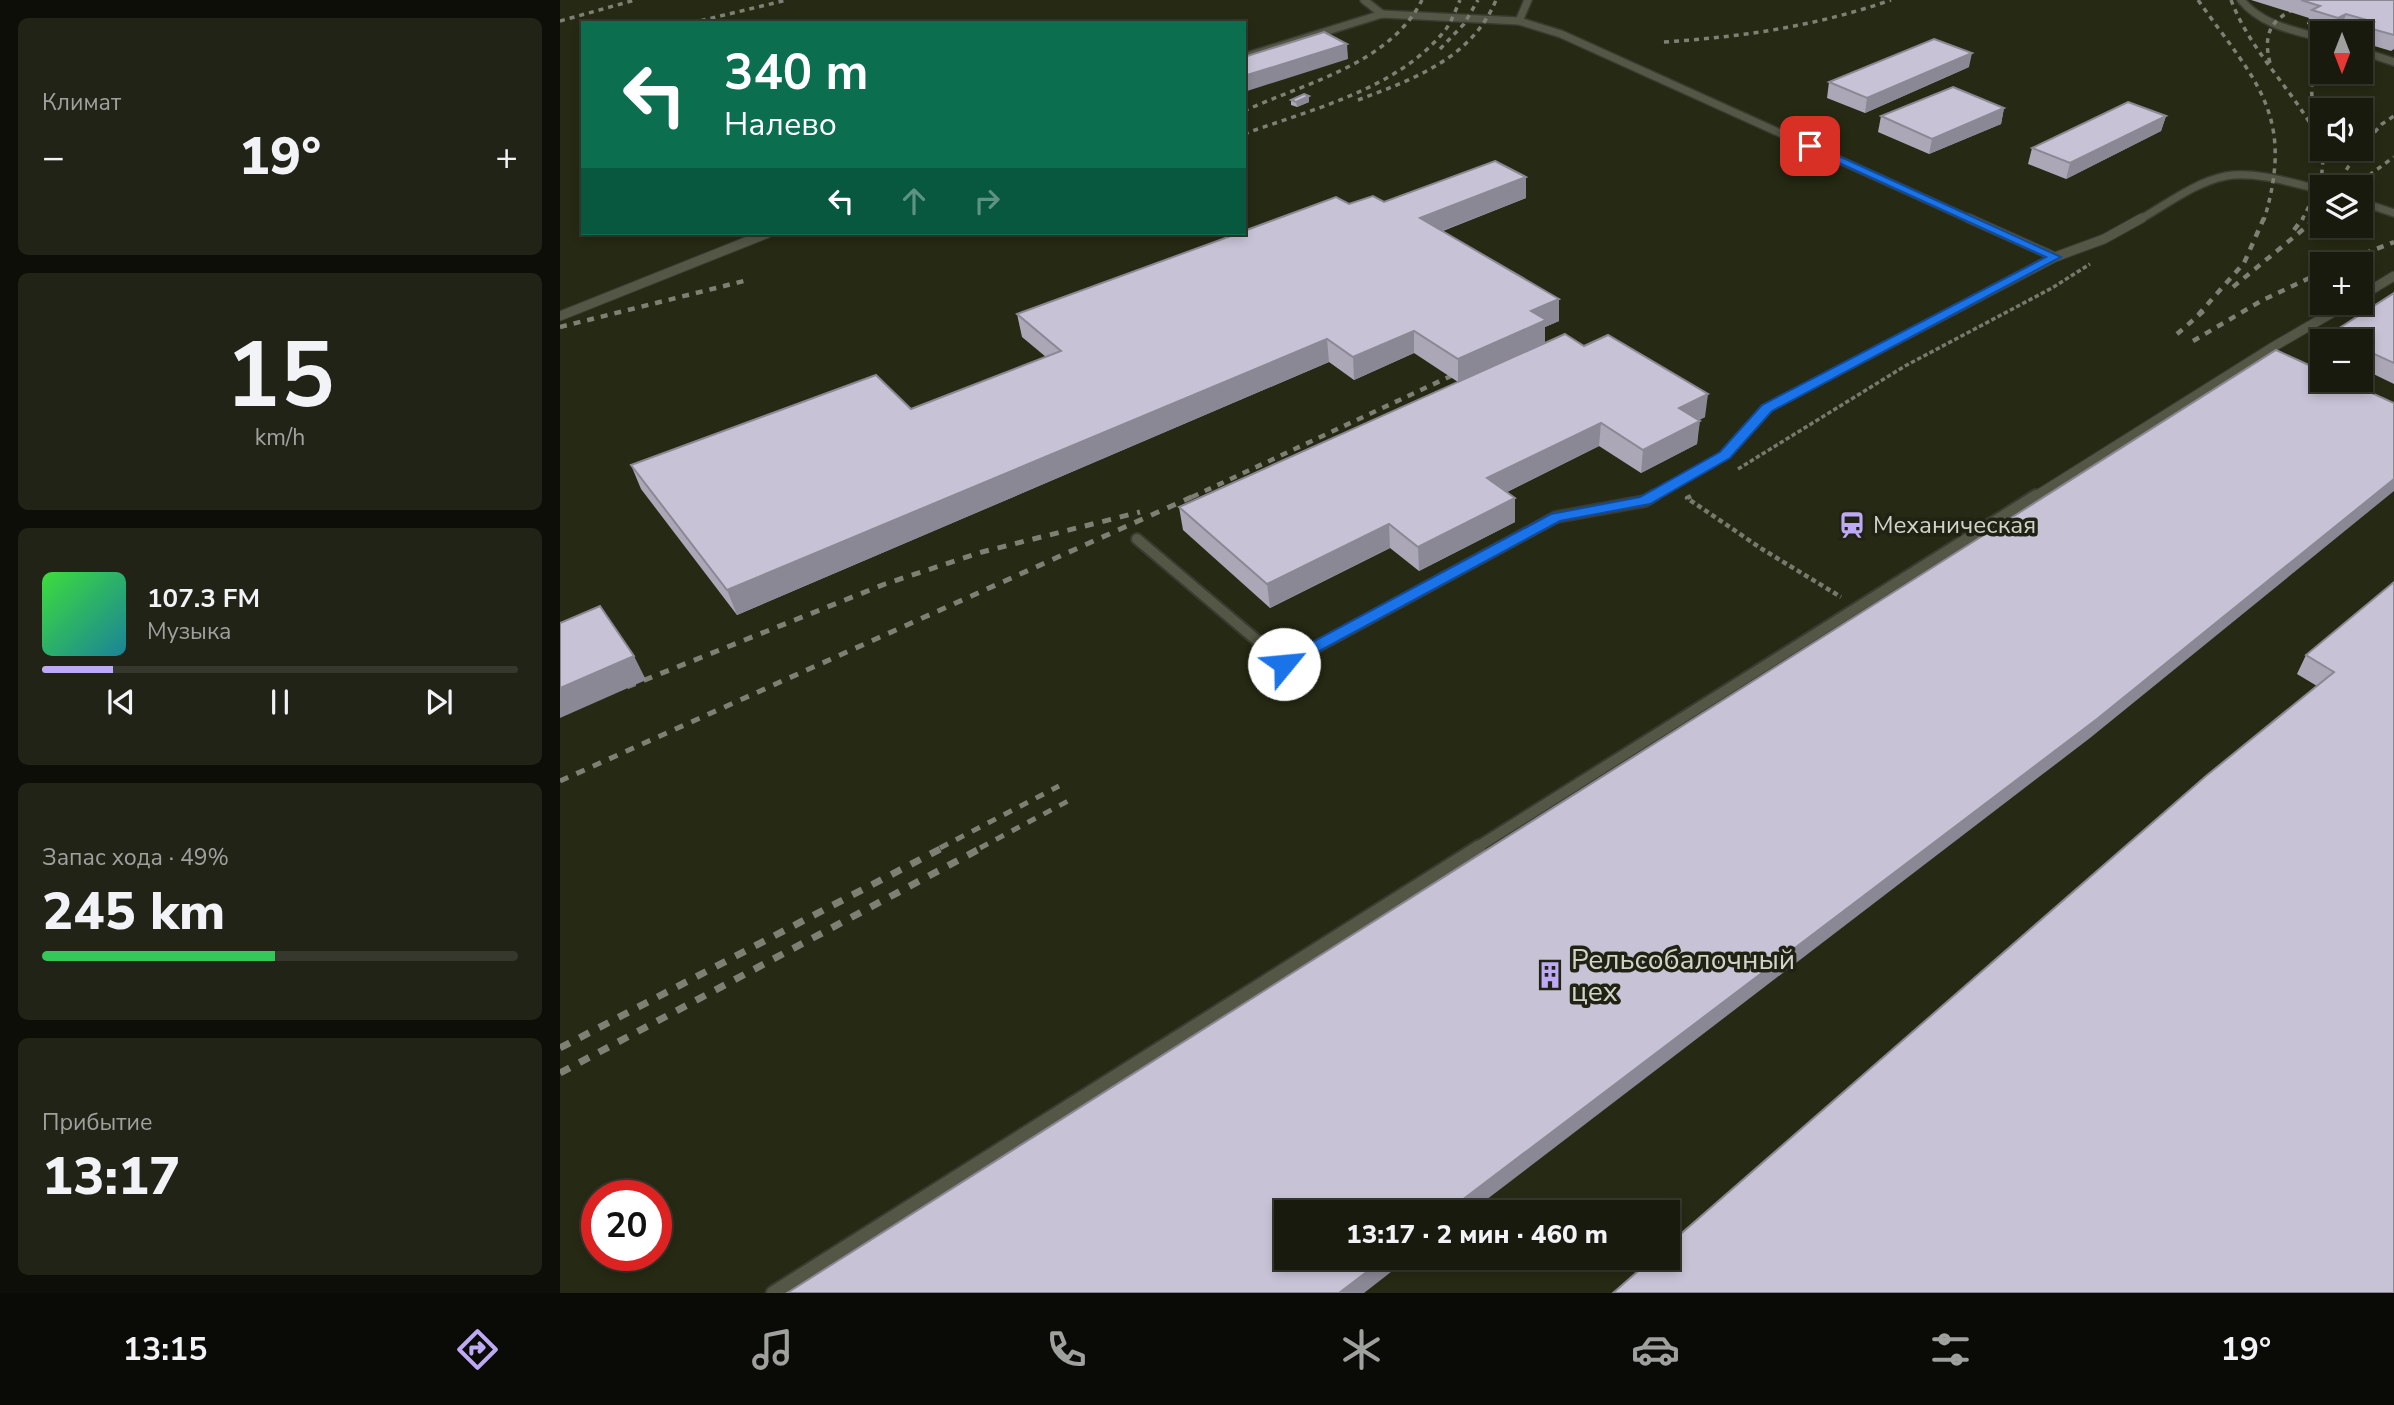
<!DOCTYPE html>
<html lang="ru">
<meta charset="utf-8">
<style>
:root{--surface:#181a0e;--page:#212317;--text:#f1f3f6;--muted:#9fa19e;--line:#36382e;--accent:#bea9f5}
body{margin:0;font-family:"Nunito Sans",sans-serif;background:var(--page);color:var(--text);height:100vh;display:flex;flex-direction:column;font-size:26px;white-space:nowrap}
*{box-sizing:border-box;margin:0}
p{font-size:23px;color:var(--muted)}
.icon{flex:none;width:38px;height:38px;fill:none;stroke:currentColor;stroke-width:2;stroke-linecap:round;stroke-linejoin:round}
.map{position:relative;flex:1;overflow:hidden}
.sheet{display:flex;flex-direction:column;gap:18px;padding:18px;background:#0d0e08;width:560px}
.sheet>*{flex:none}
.guide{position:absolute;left:21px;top:21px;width:665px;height:214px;border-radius:0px;box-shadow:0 4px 10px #0003,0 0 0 2px var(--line);background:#0b6e4f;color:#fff;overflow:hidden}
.needle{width:46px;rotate:180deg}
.controls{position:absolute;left:1750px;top:21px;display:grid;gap:14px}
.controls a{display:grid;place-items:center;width:63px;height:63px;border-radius:0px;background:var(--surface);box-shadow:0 4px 10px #0003,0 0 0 2px var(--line);font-size:35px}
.speed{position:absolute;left:21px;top:1180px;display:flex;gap:14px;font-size:35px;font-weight:700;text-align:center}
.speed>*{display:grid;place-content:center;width:91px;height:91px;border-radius:50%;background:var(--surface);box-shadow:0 4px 10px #0003,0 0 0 2px var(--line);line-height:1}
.speed .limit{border:10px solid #d22;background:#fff;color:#111}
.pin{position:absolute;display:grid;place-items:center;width:60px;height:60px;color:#fff;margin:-30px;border-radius:14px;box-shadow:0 4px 10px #0006}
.me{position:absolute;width:77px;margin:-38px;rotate:62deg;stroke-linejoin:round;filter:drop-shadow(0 0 5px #0008)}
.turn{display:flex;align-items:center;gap:24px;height:147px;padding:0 28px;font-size:32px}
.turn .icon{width:91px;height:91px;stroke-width:2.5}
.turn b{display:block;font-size:49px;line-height:60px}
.lanes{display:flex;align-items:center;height:66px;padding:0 28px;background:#0003;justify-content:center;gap:35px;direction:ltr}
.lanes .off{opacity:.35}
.big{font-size:52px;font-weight:800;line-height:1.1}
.sheet .widget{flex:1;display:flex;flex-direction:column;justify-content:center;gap:10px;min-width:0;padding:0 24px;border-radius:10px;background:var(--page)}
.sheet .dial{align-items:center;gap:0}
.dial b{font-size:91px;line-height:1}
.song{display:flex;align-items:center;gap:21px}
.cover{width:84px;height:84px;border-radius:10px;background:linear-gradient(135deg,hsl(120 70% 55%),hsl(190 70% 35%))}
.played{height:7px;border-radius:4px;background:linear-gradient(90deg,var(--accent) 15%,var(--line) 15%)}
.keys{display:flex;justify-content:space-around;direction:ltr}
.heat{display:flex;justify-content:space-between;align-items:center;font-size:38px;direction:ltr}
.charge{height:10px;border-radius:5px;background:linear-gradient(90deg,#34c759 49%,var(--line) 0)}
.trip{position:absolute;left:714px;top:1200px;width:406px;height:70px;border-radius:0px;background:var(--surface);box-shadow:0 4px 10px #0003,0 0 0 2px var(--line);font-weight:800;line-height:70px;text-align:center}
.menu{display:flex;height:112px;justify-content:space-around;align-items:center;background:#0a0a06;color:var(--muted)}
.menu .icon{width:49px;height:49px}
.menu .selected{color:var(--accent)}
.menu b{font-size:32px;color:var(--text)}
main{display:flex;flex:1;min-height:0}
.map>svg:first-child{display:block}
.built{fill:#262913;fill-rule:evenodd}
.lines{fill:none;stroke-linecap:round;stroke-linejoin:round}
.service-far3-casing{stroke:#3a3c31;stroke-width:10}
.service-far2-casing{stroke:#3a3c31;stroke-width:11}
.service-far1-casing{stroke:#3a3c31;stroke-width:14}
.service-casing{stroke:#3a3c31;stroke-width:17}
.path-far1{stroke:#77796c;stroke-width:3.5;stroke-dasharray:4.5 2.5;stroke-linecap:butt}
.path{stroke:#77796c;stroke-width:4.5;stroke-dasharray:5 3.5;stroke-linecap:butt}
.service-far3{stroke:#545746;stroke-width:7}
.service-far2{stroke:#545746;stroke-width:9}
.service-far1{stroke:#545746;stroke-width:10}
.service{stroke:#545746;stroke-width:13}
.rail-far3{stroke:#7e8074;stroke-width:3.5;stroke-dasharray:5 5;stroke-linecap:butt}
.rail-far2{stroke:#7e8074;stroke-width:4.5;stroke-dasharray:7 7;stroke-linecap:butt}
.rail-far1{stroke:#7e8074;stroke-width:5;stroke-dasharray:9 9;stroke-linecap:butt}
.rail{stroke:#7e8074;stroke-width:7;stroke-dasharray:11 11;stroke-linecap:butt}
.wall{fill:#aba7b7}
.shaded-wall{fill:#8b8895}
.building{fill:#c7c2d5;stroke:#8b8895;stroke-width:2}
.route{fill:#1a73e8;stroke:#114b97;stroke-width:2}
.labels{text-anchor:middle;stroke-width:7;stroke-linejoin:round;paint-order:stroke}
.poi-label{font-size:24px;fill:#d2d4ca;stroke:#202213;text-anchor:start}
.near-poi-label{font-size:28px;fill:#d2d4ca;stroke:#202213;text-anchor:start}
</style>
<main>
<section class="sheet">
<div class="widget"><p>Климат</p>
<div class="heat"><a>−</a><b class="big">19°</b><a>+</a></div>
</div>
<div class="widget dial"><b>15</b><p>km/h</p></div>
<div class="widget">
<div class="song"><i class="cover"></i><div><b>107.3 FM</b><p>Музыка</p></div></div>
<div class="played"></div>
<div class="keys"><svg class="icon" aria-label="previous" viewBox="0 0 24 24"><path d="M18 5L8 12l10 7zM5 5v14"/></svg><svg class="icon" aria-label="pause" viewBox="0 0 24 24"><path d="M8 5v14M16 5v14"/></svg><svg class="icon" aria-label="next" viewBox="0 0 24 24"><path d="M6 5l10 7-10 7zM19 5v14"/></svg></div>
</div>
<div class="widget"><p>Запас хода · 49%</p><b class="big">245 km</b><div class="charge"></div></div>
<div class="widget"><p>Прибытие</p><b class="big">13:17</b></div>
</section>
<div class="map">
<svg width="1834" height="1293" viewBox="0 0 1834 1293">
<rect width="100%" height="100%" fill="#202213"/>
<path class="built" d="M0,0H1834V1293H0ZM23,23H684V233H23ZM1762,33H1801V72H1762ZM1762,110H1801V149H1762ZM1762,187H1801V226H1762ZM1762,264H1801V303H1762ZM1762,341H1801V380H1762ZM37,1195H96V1255H37ZM726,1213H1108V1258H726Z"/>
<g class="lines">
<defs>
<g id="service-far3">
<polyline points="804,0 822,14"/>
<path d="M1681,0C1702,25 1732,30 1762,38"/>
<polyline points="959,21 1001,34 1412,220"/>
<polyline points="1801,51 1834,62"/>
<polyline points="684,57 822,14 959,21 968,0"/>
<polyline points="1801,202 1834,213"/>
<path d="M1579,220C1606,205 1635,182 1666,176C1697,171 1732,183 1762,190"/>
</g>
<g id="service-far2">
<polyline points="1408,218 1495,257"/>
<polyline points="1801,296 1834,276"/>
<polyline points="0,316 208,233"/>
<polyline points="1092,497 1165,455 1207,408 1495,257 1544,239 1582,218"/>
<polyline points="1474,497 1713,347 1789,303"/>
</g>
<g id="service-far1">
<polyline points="577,539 725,664 996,517 1085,501 1095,495"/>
<polyline points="916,848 1476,495"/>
</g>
<polyline id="service" points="213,1293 919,847"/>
</defs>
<use href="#service-far3" class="service-far3-casing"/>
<use href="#service-far2" class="service-far2-casing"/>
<use href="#service-far1" class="service-far1-casing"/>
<use href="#service" class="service-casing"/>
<polyline class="path-far1" points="1178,469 1345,366 1492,288 1530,264"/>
<polyline class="path" points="1131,496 1127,498 1202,549 1281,597"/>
<use href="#service-far3" class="service-far3"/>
<use href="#service-far2" class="service-far2"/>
<use href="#service-far1" class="service-far1"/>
<use href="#service" class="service"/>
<g class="rail-far3">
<path d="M1638,0C1695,81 1736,114 1704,220"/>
<path d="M1671,0C1692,55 1737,93 1762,145"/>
<polyline points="0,21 75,0"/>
<polyline points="131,23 227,0"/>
<path d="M1104,42C1182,37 1257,26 1331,0"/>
<polyline points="880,49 904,24 918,0"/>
<path d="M1710,63C1700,23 1720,15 1753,0"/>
<path d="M798,100C854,79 912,58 936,0"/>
<path d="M684,111C745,83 830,64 862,0"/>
<path d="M1758,126C1751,101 1747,81 1762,58"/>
<path d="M684,134C752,109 839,89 886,29C892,21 896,9 900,0"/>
<polyline points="1801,147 1822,124 1834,116"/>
<polyline points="1776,187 1799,149"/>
<polyline points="1793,187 1834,157"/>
<polyline points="1742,220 1761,182 1764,149"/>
<polyline points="1755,220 1762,214"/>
</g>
<g class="rail-far2">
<polyline points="1734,230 1743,218"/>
<polyline points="1778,264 1834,242"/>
<polyline points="1673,287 1757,218"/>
<polyline points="1638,315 1684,263 1704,218"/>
<polyline points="0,327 188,280"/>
<polyline points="1617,334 1646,309"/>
<polyline points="1633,341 1701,301 1762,272"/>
<polyline points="632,497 908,368"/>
</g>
<g class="rail-far1">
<polyline points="67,687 325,584 422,552 580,512"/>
<polyline points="0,781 636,495"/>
<polyline points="380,848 499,786"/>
<polyline points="420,848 508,801"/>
</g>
<g class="rail">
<polyline points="0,1048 384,847"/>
<polyline points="0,1073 423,847"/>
</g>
</g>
<g class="wall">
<polygon points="1691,0 1834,0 1834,49 1831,51 1801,42 1802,35 1801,33 1797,33 1781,28 1773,32 1747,24 1749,18"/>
<polygon points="1409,67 1305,113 1267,98 1269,82"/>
<polygon points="749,96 749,102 737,107 731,105 731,100"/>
<polygon points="1444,108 1441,124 1369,154 1318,132 1321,116"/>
<polygon points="1606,116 1601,131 1506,179 1468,164 1472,148"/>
<polygon points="966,177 966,198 883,231 999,299 999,321 985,327 985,343 918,373 1145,417 1139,420 1137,444 1081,473 1039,446 947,492 955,498 955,522 859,571 830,548 710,608 623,530 619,507 898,382 854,353 794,380 769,362 177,615 81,489 71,465 351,409 486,357 462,337 457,314 789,204 824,202"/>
<polygon points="1834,293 1834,384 1801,368 1801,341 1767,341 1770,334"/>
<polygon points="1834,582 1834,1293 1757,686 1737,674 1746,655"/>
</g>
<g class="shaded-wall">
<polygon points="1786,14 1781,28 1773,32 1778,18"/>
<polygon points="787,44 788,59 684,92 684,76"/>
<polygon points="1412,53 1409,67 1305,113 1307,98"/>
<polygon points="749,96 749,102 737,107 736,102"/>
<polygon points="1444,108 1441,124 1369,154 1372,139"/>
<polygon points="1606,116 1601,131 1506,179 1510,163"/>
<polygon points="966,177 966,198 861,239 860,218"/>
<polygon points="999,299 999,321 985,327 985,343 898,382 898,359 971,311"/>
<polygon points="854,331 854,353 794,380 793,357"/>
<polygon points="767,339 769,362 177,615 167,590"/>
<polygon points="1148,394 1145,417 1117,431 1119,408"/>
<polygon points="1140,421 1137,444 1081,473 1083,450"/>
<polygon points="1041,423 1039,446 927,502 927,478"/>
<polygon points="1834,479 1834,491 1530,738 909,1213 885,1213"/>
<polygon points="955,498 955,522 859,571 858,547"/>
<polygon points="829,524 830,548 710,608 707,584"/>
<polygon points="74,656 86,680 0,718 0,688"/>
<polygon points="825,1258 849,1258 804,1293 779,1293"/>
</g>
<g class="building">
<polygon points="1741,0 1834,0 1834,35 1805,27 1814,22 1786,14 1778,18 1752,10 1760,6"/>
<polygon points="764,32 787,44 684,76 684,57"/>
<polygon points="1374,39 1412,53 1307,98 1269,82"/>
<polygon points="1393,87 1444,108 1372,139 1321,116"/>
<polygon points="744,94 749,96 736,102 731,100"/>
<polygon points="1568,102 1606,116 1510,163 1472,148"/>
<polygon points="935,161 966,177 860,218 999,299 971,311 986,320 898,359 854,331 793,357 767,339 167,590 71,465 316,375 351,409 501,351 457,314 679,233 684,233 684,231 776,197 789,204 813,196 824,202"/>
<polygon points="1834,293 1834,363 1801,348 1801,341 1787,341 1770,334"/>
<polygon points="1005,334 1024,346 1048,335 1148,394 1119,408 1140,421 1083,450 1041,423 927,478 955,498 858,547 829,524 707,584 619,507"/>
<polygon points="1716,350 1762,371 1762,380 1783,380 1834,403 1834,479 1537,719 885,1213 726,1213 726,1258 825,1258 779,1293 227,1293"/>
<polygon points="1834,582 1834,1293 1053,1293 1093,1258 1108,1258 1108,1245 1646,776 1774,672 1746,655"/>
<polygon points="40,606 74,656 0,688 0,623"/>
</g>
<polygon class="route" points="1250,143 1501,257 1212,411 1170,458 1090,504 1000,521 730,667 719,667 716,664 719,660 991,514 1080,497 1160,452 1202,405 1486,257 1246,148 1246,144"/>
<defs>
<symbol id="station-bare" viewBox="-9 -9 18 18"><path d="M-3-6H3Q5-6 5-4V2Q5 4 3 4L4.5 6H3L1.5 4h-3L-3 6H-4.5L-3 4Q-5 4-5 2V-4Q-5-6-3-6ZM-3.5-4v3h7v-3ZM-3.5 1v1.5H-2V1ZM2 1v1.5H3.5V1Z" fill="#bea9f5" stroke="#202213" stroke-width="2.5" paint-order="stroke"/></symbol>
<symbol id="building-bare" viewBox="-9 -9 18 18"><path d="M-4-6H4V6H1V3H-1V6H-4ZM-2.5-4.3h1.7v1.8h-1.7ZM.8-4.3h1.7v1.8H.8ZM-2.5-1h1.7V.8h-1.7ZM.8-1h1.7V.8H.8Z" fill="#bea9f5" stroke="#202213" stroke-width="2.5" paint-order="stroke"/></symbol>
</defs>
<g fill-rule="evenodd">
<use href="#station-bare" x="1273" y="506" width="38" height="38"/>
<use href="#building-bare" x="971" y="956" width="38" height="38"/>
</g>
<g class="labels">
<g class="poi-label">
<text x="1313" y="533">Механическая</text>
</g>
<g class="near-poi-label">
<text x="1011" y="969">Рельсобалочный<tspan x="1011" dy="32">цех</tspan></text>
</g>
</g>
</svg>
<div class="controls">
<a><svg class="needle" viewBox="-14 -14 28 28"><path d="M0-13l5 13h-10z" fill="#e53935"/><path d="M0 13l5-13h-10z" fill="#9fa19e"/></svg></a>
<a><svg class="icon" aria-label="sound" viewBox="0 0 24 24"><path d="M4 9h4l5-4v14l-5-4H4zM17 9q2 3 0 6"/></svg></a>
<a><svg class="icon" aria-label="layers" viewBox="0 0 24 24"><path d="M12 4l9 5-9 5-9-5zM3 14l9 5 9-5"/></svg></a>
<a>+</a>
<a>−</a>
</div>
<div class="speed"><div class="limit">20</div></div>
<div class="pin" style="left:1250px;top:146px;background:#d93025"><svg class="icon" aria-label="arrive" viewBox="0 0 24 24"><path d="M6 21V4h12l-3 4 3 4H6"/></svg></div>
<svg class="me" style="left:724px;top:664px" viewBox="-20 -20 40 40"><circle r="19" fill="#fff"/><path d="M0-13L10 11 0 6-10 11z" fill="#1a73e8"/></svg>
<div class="trip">13:17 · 2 мин · 460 m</div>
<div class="guide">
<div class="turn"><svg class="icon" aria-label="left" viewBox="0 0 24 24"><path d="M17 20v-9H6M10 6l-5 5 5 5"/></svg><div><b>340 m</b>Налево</div></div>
<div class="lanes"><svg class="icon" aria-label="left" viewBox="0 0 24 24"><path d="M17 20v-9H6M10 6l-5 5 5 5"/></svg><svg class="icon off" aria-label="ahead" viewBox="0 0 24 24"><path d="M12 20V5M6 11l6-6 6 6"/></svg><svg class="icon off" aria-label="right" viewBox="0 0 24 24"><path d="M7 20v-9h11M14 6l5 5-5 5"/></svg></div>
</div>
</div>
</main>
<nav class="menu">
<b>13:15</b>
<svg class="icon selected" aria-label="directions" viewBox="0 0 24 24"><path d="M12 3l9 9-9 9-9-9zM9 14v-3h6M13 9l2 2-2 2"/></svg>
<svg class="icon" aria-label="music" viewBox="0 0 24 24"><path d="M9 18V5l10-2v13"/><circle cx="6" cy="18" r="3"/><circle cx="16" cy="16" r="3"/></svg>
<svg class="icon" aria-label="phone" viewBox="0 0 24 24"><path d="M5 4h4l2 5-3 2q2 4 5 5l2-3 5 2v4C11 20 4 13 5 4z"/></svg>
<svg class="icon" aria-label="climate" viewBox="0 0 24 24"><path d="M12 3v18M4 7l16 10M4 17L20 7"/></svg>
<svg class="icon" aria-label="car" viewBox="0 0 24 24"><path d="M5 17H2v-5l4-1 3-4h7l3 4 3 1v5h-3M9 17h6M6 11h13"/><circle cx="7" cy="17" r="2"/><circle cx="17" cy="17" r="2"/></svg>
<svg class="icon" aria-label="filters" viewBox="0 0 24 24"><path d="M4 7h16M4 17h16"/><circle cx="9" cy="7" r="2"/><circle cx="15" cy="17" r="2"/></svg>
<b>19°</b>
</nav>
